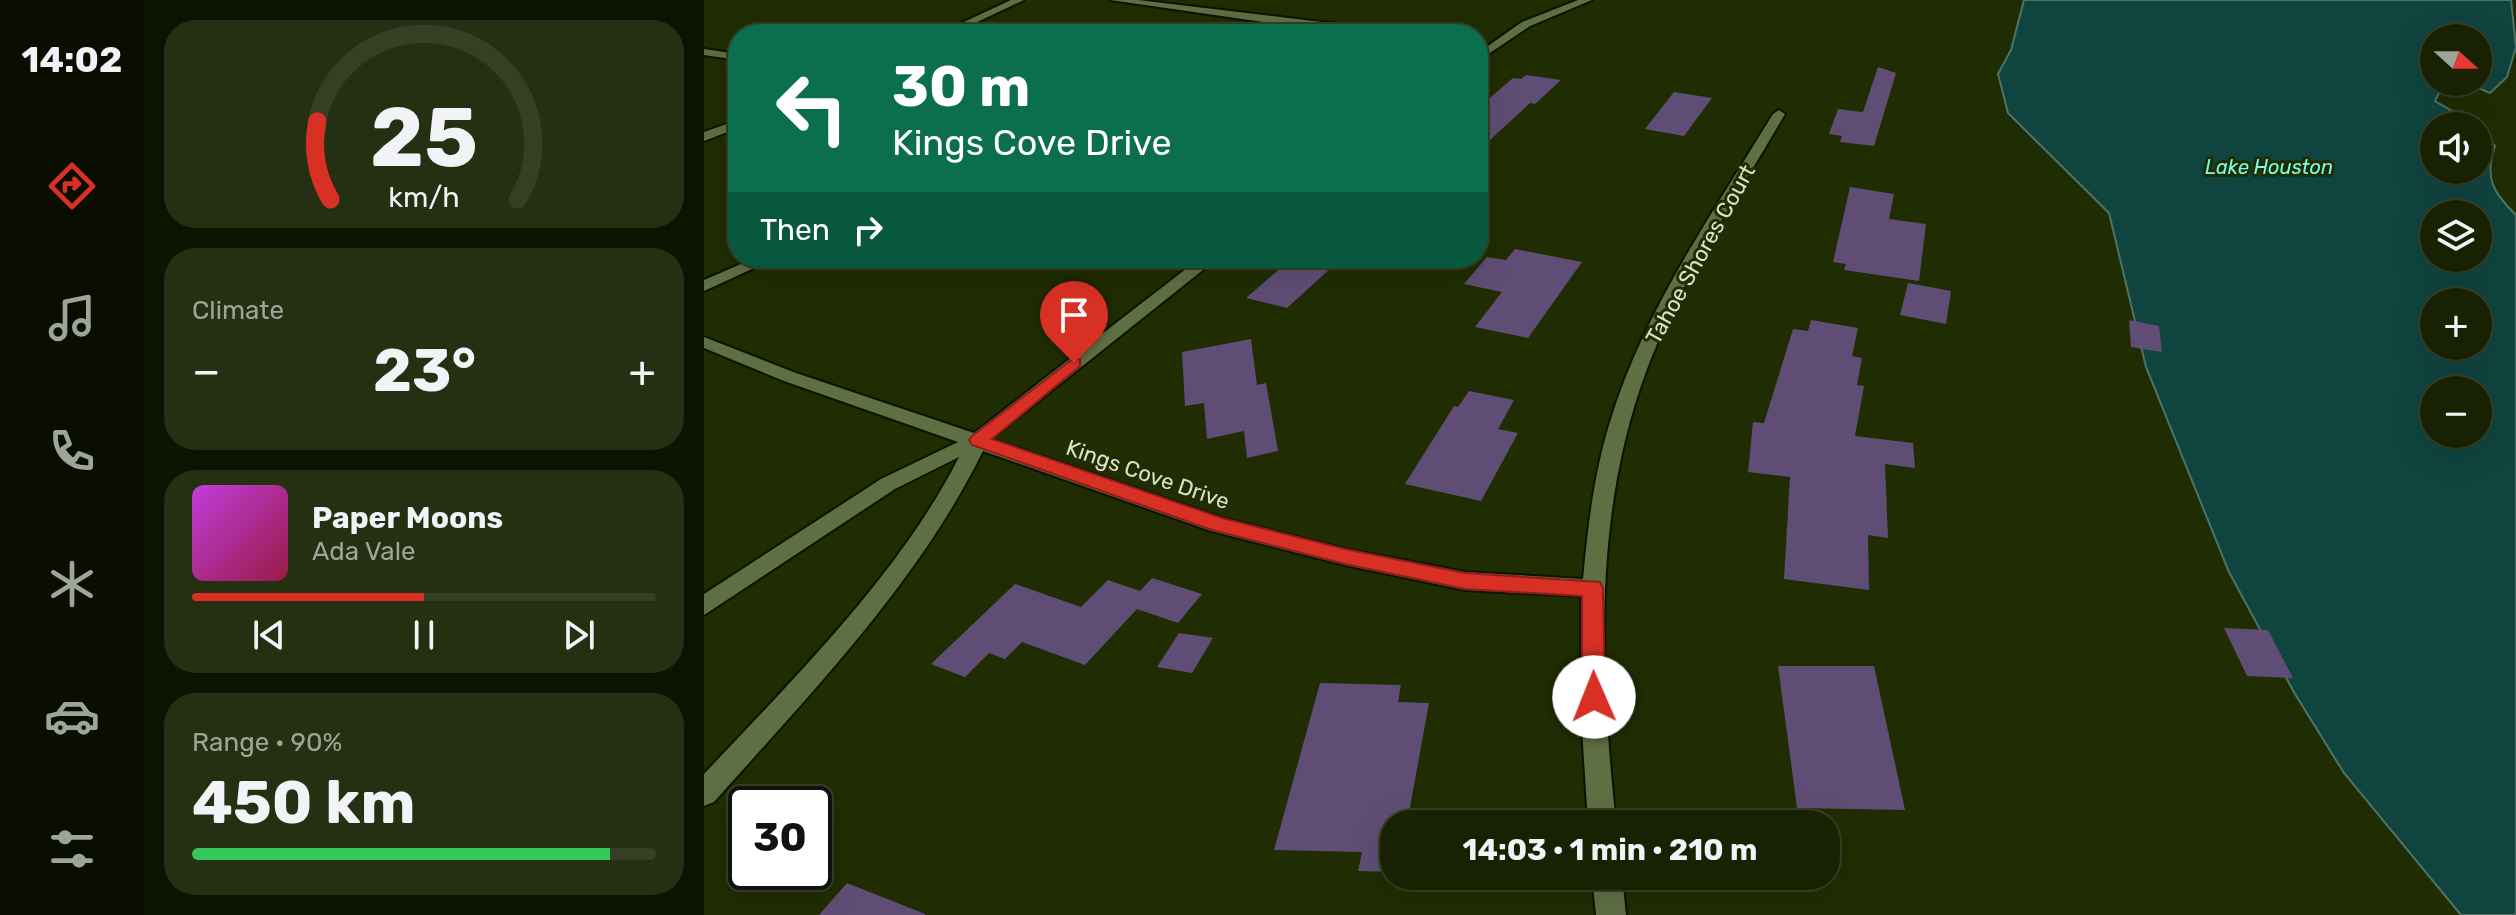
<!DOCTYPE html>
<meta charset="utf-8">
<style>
:root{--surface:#182202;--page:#252f11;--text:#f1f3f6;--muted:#9fa499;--line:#363f24;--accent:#d93025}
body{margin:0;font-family:Rubik,sans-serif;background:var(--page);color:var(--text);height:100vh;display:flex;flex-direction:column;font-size:30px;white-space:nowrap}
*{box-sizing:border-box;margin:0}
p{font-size:26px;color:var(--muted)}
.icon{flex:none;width:44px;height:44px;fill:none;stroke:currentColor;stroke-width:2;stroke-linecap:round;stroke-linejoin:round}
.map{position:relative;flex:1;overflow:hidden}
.drawer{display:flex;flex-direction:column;gap:20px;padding:20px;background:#0d1301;width:560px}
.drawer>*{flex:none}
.top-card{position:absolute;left:24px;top:24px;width:760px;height:244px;border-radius:32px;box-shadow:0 8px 32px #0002,0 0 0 2px var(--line);background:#0b6e4f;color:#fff;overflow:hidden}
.needle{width:52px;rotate:111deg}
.tools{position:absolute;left:1716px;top:24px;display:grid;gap:16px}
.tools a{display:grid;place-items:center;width:72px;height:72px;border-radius:50%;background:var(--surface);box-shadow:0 8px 32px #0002,0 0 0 2px var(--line);font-size:40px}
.speed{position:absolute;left:24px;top:786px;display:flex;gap:16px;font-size:40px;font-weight:700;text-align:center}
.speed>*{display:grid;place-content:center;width:104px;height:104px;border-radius:50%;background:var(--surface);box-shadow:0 8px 32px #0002,0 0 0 2px var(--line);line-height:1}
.speed .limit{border:4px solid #111;border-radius:12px;background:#fff;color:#111}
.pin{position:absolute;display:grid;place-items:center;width:68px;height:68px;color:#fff;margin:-82px -34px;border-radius:50% 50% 50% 0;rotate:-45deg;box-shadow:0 0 8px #0007}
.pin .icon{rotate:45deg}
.me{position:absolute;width:88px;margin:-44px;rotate:359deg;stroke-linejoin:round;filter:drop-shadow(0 0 6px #0008)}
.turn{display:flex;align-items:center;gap:28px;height:168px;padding:0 32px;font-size:36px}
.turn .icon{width:104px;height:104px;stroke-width:2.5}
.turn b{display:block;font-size:56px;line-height:68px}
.then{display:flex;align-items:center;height:76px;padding:0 32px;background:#0003;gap:16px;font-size:30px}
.big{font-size:60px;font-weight:700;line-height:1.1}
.drawer .card{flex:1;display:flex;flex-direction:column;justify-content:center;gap:12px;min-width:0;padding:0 28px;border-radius:32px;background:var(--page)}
.drawer .dial{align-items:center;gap:0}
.dial svg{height:208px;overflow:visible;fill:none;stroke:var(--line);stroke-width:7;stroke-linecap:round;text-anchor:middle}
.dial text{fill:var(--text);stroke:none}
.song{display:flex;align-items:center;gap:24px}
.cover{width:96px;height:96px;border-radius:12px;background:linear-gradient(135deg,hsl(290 70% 55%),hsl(340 70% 35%))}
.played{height:8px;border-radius:4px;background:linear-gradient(90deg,var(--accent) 50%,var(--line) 50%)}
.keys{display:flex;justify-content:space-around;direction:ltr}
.heat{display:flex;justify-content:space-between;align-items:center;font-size:44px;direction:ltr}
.charge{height:12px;border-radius:6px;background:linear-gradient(90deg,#34c759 90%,var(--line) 0)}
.trip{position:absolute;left:676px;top:810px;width:460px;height:80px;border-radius:32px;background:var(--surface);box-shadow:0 8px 32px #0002,0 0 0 2px var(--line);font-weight:700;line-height:80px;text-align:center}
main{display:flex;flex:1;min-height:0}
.tabs{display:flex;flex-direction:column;width:144px;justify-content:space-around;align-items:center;background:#0a0e01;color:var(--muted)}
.tabs .icon{width:56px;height:56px}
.tabs .active{color:var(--accent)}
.tabs b{font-size:36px;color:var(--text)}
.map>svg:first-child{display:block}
.water{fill:#10443f;stroke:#4c7369;stroke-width:2;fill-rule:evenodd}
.building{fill:#604d75}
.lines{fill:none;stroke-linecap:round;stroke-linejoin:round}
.minor-casing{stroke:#0b1400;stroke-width:4}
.minor{fill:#5f6f44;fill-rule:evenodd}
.route{fill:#d93025;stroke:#8d1f18;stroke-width:2}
.labels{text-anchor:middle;stroke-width:6;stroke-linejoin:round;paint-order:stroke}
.far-water-label{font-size:20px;font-style:italic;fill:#77fbec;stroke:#202d02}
.street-label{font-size:22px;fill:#d8e2ca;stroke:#202d02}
</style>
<main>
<nav class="tabs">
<b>14:02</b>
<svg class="icon active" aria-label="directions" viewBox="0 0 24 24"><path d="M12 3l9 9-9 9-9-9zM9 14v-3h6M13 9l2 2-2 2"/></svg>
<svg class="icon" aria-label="music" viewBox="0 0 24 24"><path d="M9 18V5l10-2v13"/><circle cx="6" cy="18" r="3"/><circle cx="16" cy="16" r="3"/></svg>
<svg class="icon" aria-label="phone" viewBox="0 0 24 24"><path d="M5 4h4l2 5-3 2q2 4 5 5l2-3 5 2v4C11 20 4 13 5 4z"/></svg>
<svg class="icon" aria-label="climate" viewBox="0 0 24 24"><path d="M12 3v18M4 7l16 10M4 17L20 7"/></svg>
<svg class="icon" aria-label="car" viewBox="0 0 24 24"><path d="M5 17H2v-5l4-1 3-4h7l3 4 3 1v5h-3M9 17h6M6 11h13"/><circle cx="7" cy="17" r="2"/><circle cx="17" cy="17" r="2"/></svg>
<svg class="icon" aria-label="filters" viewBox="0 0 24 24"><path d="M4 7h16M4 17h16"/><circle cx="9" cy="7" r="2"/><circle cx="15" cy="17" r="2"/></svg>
</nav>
<section class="drawer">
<div class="card dial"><svg viewBox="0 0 100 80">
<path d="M14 69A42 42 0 1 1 86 69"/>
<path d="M14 69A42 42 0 0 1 9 39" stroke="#d93025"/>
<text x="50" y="56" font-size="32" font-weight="700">25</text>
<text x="50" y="72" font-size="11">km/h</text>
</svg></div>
<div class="card"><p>Climate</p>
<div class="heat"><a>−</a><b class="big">23°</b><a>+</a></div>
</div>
<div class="card">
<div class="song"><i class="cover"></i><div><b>Paper Moons</b><p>Ada Vale</p></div></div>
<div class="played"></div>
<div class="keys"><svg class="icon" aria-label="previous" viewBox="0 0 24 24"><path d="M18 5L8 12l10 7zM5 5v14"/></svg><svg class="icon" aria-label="pause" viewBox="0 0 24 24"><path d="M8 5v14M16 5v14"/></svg><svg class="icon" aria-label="next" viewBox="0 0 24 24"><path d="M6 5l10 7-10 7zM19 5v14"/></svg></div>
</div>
<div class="card"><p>Range · 90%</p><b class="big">450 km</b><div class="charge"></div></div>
</section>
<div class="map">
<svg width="1812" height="915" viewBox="0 0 1812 915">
<rect width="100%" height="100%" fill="#202d02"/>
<path class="water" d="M1320,0H1807L1812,47L1803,77L1786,93L1761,82H1774V38H1730V82H1750L1738,87L1731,101L1774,126H1730V170H1774V127L1791,146C1780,177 1789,193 1812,215V915H1757L1640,773L1591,694L1525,572L1442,367L1405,213L1304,113L1294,74L1307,50ZM1730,214H1774V258H1730ZM1730,302H1774V346H1730ZM1730,390H1774V434H1730Z"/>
<g class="building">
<polygon points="1174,67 1192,73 1170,146 1136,142 1138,136 1125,134 1134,109 1159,112"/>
<polygon points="822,75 857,80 831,104 826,103 774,151 774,108 809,78 817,79"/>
<polygon points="970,92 1008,98 980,136 941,129"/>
<polygon points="1146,187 1190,194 1185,219 1222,224 1215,281 1140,270 1142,264 1129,262"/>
<polygon points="811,249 878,262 824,338 771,327 798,292 760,284 783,257 802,260"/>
<polygon points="588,258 638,258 583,308 542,298"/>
<polygon points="1204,283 1247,291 1242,324 1196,315"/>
<polygon points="1107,320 1154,328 1148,356 1158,358 1153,385 1160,386 1151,436 1209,443 1211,468 1181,464 1184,538 1164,535 1165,590 1080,579 1086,477 1044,472 1049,422 1060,423 1089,329 1104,331"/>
<polygon points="1425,320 1455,326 1458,352 1427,347"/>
<polygon points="547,339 553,385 562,383 574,451 543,458 540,431 503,439 500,403 481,406 478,352"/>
<polygon points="765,391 810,400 794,429 814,433 777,501 701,484 750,406 754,407"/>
<polygon points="448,578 498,594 474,623 433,609 381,665 318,642 301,659 285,653 261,677 227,664 311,584 377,607 404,580 436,591"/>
<polygon points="1520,628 1564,630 1589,678 1543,676"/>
<polygon points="475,633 509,638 488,673 453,667"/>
<polygon points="1074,666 1170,666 1201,810 1093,808"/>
<polygon points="616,683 697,685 694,702 725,703 703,824 690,824 690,872 654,871 658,852 570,850"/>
<polygon points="143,883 221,914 221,915 115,915"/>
</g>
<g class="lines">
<defs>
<g id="minor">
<polygon points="307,0 320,0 248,34 234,34"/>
<polygon points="406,0 434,0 684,30 689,33 607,29"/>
<polygon points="874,0 888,0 826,26 774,61 774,53 818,22"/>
<polygon points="0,49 34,54 34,60 0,55"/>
<path d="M1075,110L1081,114C1033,197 977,279 943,369C888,515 896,672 912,824H884L877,711V596L761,590L641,565L507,531L279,451C214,583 107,693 10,802L0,806V774C90,678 195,575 255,457L191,489L0,615V594L177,479L254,442L80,381L0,348V337L92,373L270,433L496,258H514L287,439L518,518L641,549L761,572L879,579C884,526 890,473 906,422C940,310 1009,213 1069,114Z"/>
<polygon points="34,120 34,128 0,141 0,132"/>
<polygon points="51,258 72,258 0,291 0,280"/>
<polygon points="888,876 918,876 922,915 892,915"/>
</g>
</defs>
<use href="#minor" class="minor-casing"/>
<use href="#minor" class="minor"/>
</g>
<polygon class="route" points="370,358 376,359 376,366 288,439 518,518 641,549 761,573 896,582 899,588 901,697 898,704 890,707 882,704 878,697 878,596 761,589 641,564 508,530 268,445 265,440 268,436"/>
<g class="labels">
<g class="far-water-label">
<text x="1565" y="174">Lake Houston</text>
</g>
<g class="street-label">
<text transform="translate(996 254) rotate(-61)" y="8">Tahoe Shores Court</text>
<text transform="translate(444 474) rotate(19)" y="8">Kings Cove Drive</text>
</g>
</g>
</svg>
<div class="tools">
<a><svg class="needle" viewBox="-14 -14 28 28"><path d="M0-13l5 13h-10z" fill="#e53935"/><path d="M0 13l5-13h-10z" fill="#9fa499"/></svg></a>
<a><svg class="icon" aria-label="sound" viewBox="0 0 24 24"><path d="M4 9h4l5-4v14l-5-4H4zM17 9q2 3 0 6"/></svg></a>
<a><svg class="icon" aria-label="layers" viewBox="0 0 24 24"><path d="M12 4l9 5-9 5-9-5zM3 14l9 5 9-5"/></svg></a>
<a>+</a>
<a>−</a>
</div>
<div class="speed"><div class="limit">30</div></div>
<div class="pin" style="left:370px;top:363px;background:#d93025"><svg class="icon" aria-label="arrive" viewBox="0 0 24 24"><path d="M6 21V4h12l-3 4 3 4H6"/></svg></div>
<svg class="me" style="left:890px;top:697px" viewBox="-20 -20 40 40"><circle r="19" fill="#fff"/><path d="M0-13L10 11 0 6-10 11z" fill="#d93025"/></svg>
<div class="trip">14:03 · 1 min · 210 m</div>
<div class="top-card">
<div class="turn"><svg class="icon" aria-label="left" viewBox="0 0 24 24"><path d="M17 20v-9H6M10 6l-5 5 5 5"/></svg><div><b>30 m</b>Kings Cove Drive</div></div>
<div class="then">Then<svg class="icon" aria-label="right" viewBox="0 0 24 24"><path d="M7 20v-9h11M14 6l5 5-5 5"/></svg></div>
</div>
</div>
</main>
